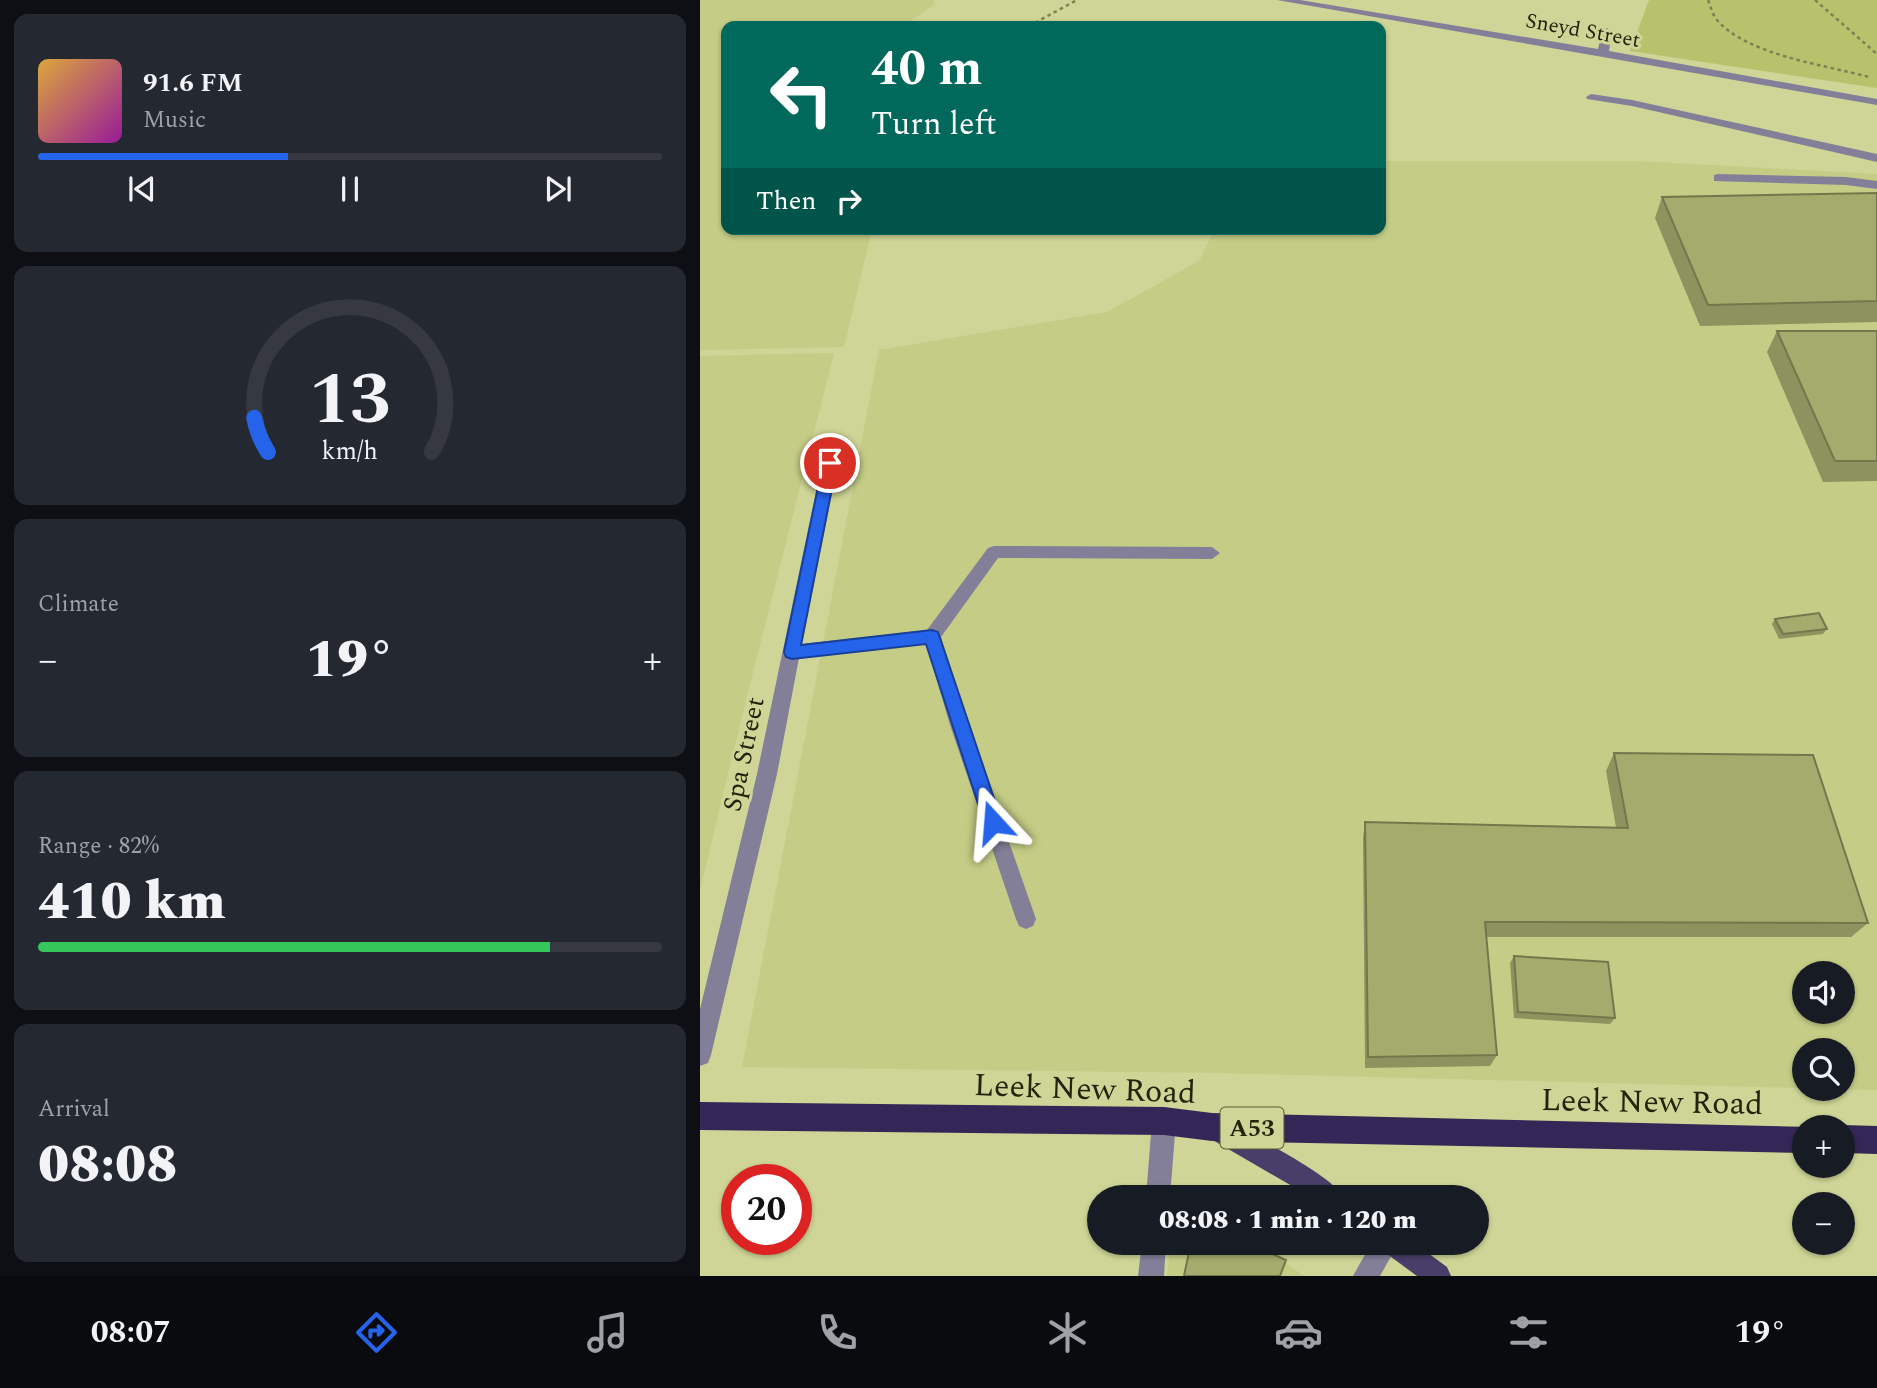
<!DOCTYPE html>
<meta charset="utf-8">
<style>
:root{--surface:#171b24;--page:#242831;--text:#f1f3f6;--muted:#9ea1a6;--line:#363941;--accent:#2563eb}
body{margin:0;font-family:Spectral,serif;background:var(--page);color:var(--text);height:100vh;display:flex;flex-direction:column;font-size:26px;white-space:nowrap}
*{box-sizing:border-box;margin:0}
p{font-size:23px;color:var(--muted)}
.icon{flex:none;width:38px;height:38px;fill:none;stroke:currentColor;stroke-width:2;stroke-linecap:round;stroke-linejoin:round}
.map{position:relative;flex:1;overflow:hidden}
.sheet{display:flex;flex-direction:column;gap:14px;padding:14px;background:#0d0f14;width:700px}
.sheet>*{flex:none}
.hud{position:absolute;left:21px;top:21px;width:665px;height:214px;border-radius:14px;box-shadow:0 2px 5px #0004;background:#00695c;color:#fff;overflow:hidden}
.tools{position:absolute;left:1092px;top:961px;display:grid;gap:14px}
.tools a{display:grid;place-items:center;width:63px;height:63px;border-radius:50%;background:var(--surface);box-shadow:0 2px 5px #0004;font-size:35px}
.speed{position:absolute;left:21px;top:1164px;display:flex;gap:14px;font-size:35px;font-weight:700;text-align:center}
.speed>*{display:grid;place-content:center;width:91px;height:91px;border-radius:50%;background:var(--surface);box-shadow:0 2px 5px #0004;line-height:1}
.speed .limit{border:10px solid #d22;background:#fff;color:#111}
.pin{position:absolute;display:grid;place-items:center;width:60px;height:60px;color:#fff;margin:-30px;border:4px solid #fff;border-radius:50%;box-shadow:0 2px 7px #0007}
.me{position:absolute;width:77px;margin:-38px;rotate:341deg;stroke-linejoin:round;filter:drop-shadow(0 0 5px #0008)}
.turn{display:flex;align-items:center;gap:24px;height:147px;padding:0 35px;font-size:32px}
.turn .icon{width:91px;height:91px;stroke-width:2.5}
.turn b{display:block;font-size:49px;line-height:60px}
.then{display:flex;align-items:center;height:66px;padding:0 35px;background:#0003;gap:14px;font-size:26px}
.big{font-size:52px;font-weight:800;line-height:1.1}
.sheet .widget{flex:1;display:flex;flex-direction:column;justify-content:center;gap:10px;min-width:0;padding:0 24px;border-radius:14px;background:var(--page)}
.sheet .dial{align-items:center;gap:0}
.dial svg{height:182px;overflow:visible;fill:none;stroke:var(--line);stroke-width:7;stroke-linecap:round;text-anchor:middle}
.dial text{fill:var(--text);stroke:none}
.song{display:flex;align-items:center;gap:21px}
.cover{width:84px;height:84px;border-radius:10px;background:linear-gradient(135deg,hsl(40 70% 55%),hsl(300 70% 35%))}
.played{height:7px;border-radius:4px;background:linear-gradient(90deg,var(--accent) 40%,var(--line) 40%)}
.keys{display:flex;justify-content:space-around;direction:ltr}
.heat{display:flex;justify-content:space-between;align-items:center;font-size:38px;direction:ltr}
.charge{height:10px;border-radius:5px;background:linear-gradient(90deg,#34c759 82%,var(--line) 0)}
.trip{position:absolute;left:387px;top:1185px;width:402px;height:70px;border-radius:35px;background:var(--surface);box-shadow:0 2px 5px #0004;font-weight:800;line-height:70px;text-align:center}
.dock{display:flex;height:112px;justify-content:space-around;align-items:center;background:#090b0e;color:var(--muted)}
.dock .icon{width:49px;height:49px}
.dock .on{color:var(--accent)}
.dock b{font-size:32px;color:var(--text)}
main{display:flex;flex:1;min-height:0}
.map>svg:first-child{display:block}
.built{fill:#c4cc85;fill-rule:evenodd}
.green{fill:#b8c16b}
.lines{fill:none;stroke-linecap:round;stroke-linejoin:round}
.path{stroke:#7d8154;stroke-width:2.5;stroke-dasharray:3.5 3.5;stroke-linecap:butt}
.minor{fill:#847f98;fill-rule:evenodd}
.major{fill:#483e69;fill-rule:evenodd}
.highway{fill:#342757;fill-rule:evenodd}
.wall{fill:#8d935e}
.building{fill:#a4ab6d;stroke:#73784c;stroke-width:2}
.route{fill:#2563eb;stroke:#184099;stroke-width:2}
.labels{text-anchor:middle;stroke-width:6;stroke-linejoin:round;paint-order:stroke}
.far-street-label{font-size:21px;fill:#22240b;stroke:#ced596}
.shield{fill:#ced596;stroke:#565935;stroke-width:2}
.shield-label{font-size:24px;font-weight:bold;fill:#22240b}
.street-label{font-size:26px;fill:#22240b;stroke:#ced596}
.near-street-label{font-size:32px;fill:#22240b;stroke:#ced596}
</style>
<main>
<section class="sheet">
<div class="widget">
<div class="song"><i class="cover"></i><div><b>91.6 FM</b><p>Music</p></div></div>
<div class="played"></div>
<div class="keys"><svg class="icon" aria-label="previous" viewBox="0 0 24 24"><path d="M18 5L8 12l10 7zM5 5v14"/></svg><svg class="icon" aria-label="pause" viewBox="0 0 24 24"><path d="M8 5v14M16 5v14"/></svg><svg class="icon" aria-label="next" viewBox="0 0 24 24"><path d="M6 5l10 7-10 7zM19 5v14"/></svg></div>
</div>
<div class="widget dial"><svg viewBox="0 0 100 80">
<path d="M14 69A42 42 0 1 1 86 69"/>
<path d="M14 69A42 42 0 0 1 8 54" stroke="#2563eb"/>
<text x="50" y="56" font-size="32" font-weight="700">13</text>
<text x="50" y="72" font-size="11">km/h</text>
</svg></div>
<div class="widget"><p>Climate</p>
<div class="heat"><a>−</a><b class="big">19°</b><a>+</a></div>
</div>
<div class="widget"><p>Range · 82%</p><b class="big">410 km</b><div class="charge"></div></div>
<div class="widget"><p>Arrival</p><b class="big">08:08</b></div>
</section>
<div class="map">
<svg width="1177" height="1276" viewBox="0 0 1177 1276">
<rect width="100%" height="100%" fill="#ced596"/>
<g class="built">
<polygon points="0,0 234,0 235,4 203,26 26,26 26,229 172,229 144,347 0,350"/>
<path d="M681,161H936L1177,174V1090L1124,1089L1143,1088V1050H1104V1088L518,1073L42,1067L179,350L407,312L499,261L515,229H681ZM1104,973H1143V1012H1104Z"/>
<polygon points="134,353 44,708 0,890 0,356"/>
<polygon points="471,1242 540,1243 586,1263 604,1276 467,1276"/>
</g>
<polygon class="green" points="949,0 1177,0 1177,88 930,51"/>
<g class="lines">
<g class="path">
<path d="M1008,0C1011,7 1012,14 1017,20C1047,55 1125,65 1169,77"/>
<polyline points="1115,0 1177,54"/>
<polyline points="329,26 377,0"/>
</g>
<g class="minor">
<polygon points="577,0 600,0 898,49 902,31 907,28 912,31 909,51 1177,99 1177,105"/>
<polygon points="891,94 932,100 1177,154 1177,162 932,106 887,99 886,97"/>
<polygon points="1018,174 1146,177 1177,181 1177,189 1146,185 1014,181 1014,175"/>
<polygon points="130,458 138,463 102,644 227,630 288,548 294,546 512,547 520,553 512,559 298,558 241,637 268,725 336,919 333,926 326,929 319,926 316,919 250,725 226,644 99,658 77,774 11,1055 8,1063 0,1066 0,1009 57,774 122,463"/>
<polygon points="464,1109 472,1113 476,1121 470,1197 446,1197 452,1121 456,1113"/>
<polygon points="442,1242 466,1242 464,1276 438,1276"/>
<polygon points="672,1242 699,1242 680,1276 653,1276"/>
</g>
<g class="major">
<path d="M519,1119C544,1130 634,1176 643,1197H611L511,1139L507,1131L511,1123Z"/>
<polygon points="680,1242 713,1242 747,1267 751,1276 717,1276 683,1251"/>
</g>
<g class="highway">
<polygon points="0,1102 464,1107 512,1113 1109,1127 1104,1127 1104,1153 512,1141 464,1135 0,1130"/>
<polygon points="1143,1125 1177,1126 1177,1154 1143,1153 1143,1127 1138,1127"/>
</g>
</g>
<g class="wall">
<polygon points="1177,193 1177,322 1000,326 955,218 962,197"/>
<polygon points="1077,331 1177,331 1177,481 1123,482 1067,352"/>
<polygon points="1075,619 1127,629 1123,634 1079,639 1072,624"/>
<polygon points="914,753 1168,923 1151,937 786,937 797,1055 790,1066 665,1068 663,838 665,822 916,827 906,771"/>
<polygon points="814,956 915,1018 910,1024 814,1018 810,963"/>
</g>
<g class="building">
<polygon points="1177,193 1177,301 1008,305 962,197"/>
<polygon points="1077,331 1177,331 1177,461 1135,461"/>
<polygon points="1119,613 1127,629 1083,634 1075,619"/>
<polygon points="914,753 1113,755 1168,923 785,922 797,1055 668,1057 665,822 928,828"/>
<polygon points="814,956 908,962 915,1018 818,1012"/>
<polygon points="491,1242 546,1242 586,1260 580,1276 484,1276"/>
</g>
<polygon class="route" points="130,458 137,463 101,645 232,630 238,632 302,822 299,828 293,830 286,828 284,822 226,644 92,659 86,657 84,652 123,463"/>
<g class="labels">
<g class="far-street-label">
<text transform="translate(883 30) rotate(10)" y="7">Sneyd Street</text>
</g>
<rect class="shield" x="520.5" y="1107.5" width="63" height="41" rx="5"/>
<g class="shield-label">
<text x="552" y="1136">A53</text>
</g>
<g class="street-label">
<text transform="translate(43 754) rotate(-78)" y="9">Spa Street</text>
</g>
<g class="near-street-label">
<text transform="translate(385 1088) rotate(2)" y="11">Leek New Road</text>
<text transform="translate(952 1101) rotate(1)" y="11">Leek New Road</text>
</g>
</g>
</svg>
<div class="tools">
<a><svg class="icon" aria-label="sound" viewBox="0 0 24 24"><path d="M4 9h4l5-4v14l-5-4H4zM17 9q2 3 0 6"/></svg></a>
<a><svg class="icon" aria-label="search" viewBox="0 0 24 24"><circle cx="10" cy="10" r="6"/><path d="M15 15l6 6"/></svg></a>
<a>+</a>
<a>−</a>
</div>
<div class="speed"><div class="limit">20</div></div>
<div class="pin" style="left:130px;top:463px;background:#d93025"><svg class="icon" aria-label="arrive" viewBox="0 0 24 24"><path d="M6 21V4h12l-3 4 3 4H6"/></svg></div>
<svg class="me" style="left:293px;top:822px" viewBox="-20 -20 40 40"><path d="M0-17L14 15 0 8-14 15z" fill="#2563eb" stroke="#fff" stroke-width="4"/></svg>
<div class="trip">08:08 · 1 min · 120 m</div>
<div class="hud">
<div class="turn"><svg class="icon" aria-label="left" viewBox="0 0 24 24"><path d="M17 20v-9H6M10 6l-5 5 5 5"/></svg><div><b>40 m</b>Turn left</div></div>
<div class="then">Then<svg class="icon" aria-label="right" viewBox="0 0 24 24"><path d="M7 20v-9h11M14 6l5 5-5 5"/></svg></div>
</div>
</div>
</main>
<nav class="dock">
<b>08:07</b>
<svg class="icon on" aria-label="directions" viewBox="0 0 24 24"><path d="M12 3l9 9-9 9-9-9zM9 14v-3h6M13 9l2 2-2 2"/></svg>
<svg class="icon" aria-label="music" viewBox="0 0 24 24"><path d="M9 18V5l10-2v13"/><circle cx="6" cy="18" r="3"/><circle cx="16" cy="16" r="3"/></svg>
<svg class="icon" aria-label="phone" viewBox="0 0 24 24"><path d="M5 4h4l2 5-3 2q2 4 5 5l2-3 5 2v4C11 20 4 13 5 4z"/></svg>
<svg class="icon" aria-label="climate" viewBox="0 0 24 24"><path d="M12 3v18M4 7l16 10M4 17L20 7"/></svg>
<svg class="icon" aria-label="car" viewBox="0 0 24 24"><path d="M5 17H2v-5l4-1 3-4h7l3 4 3 1v5h-3M9 17h6M6 11h13"/><circle cx="7" cy="17" r="2"/><circle cx="17" cy="17" r="2"/></svg>
<svg class="icon" aria-label="filters" viewBox="0 0 24 24"><path d="M4 7h16M4 17h16"/><circle cx="9" cy="7" r="2"/><circle cx="15" cy="17" r="2"/></svg>
<b>19°</b>
</nav>
